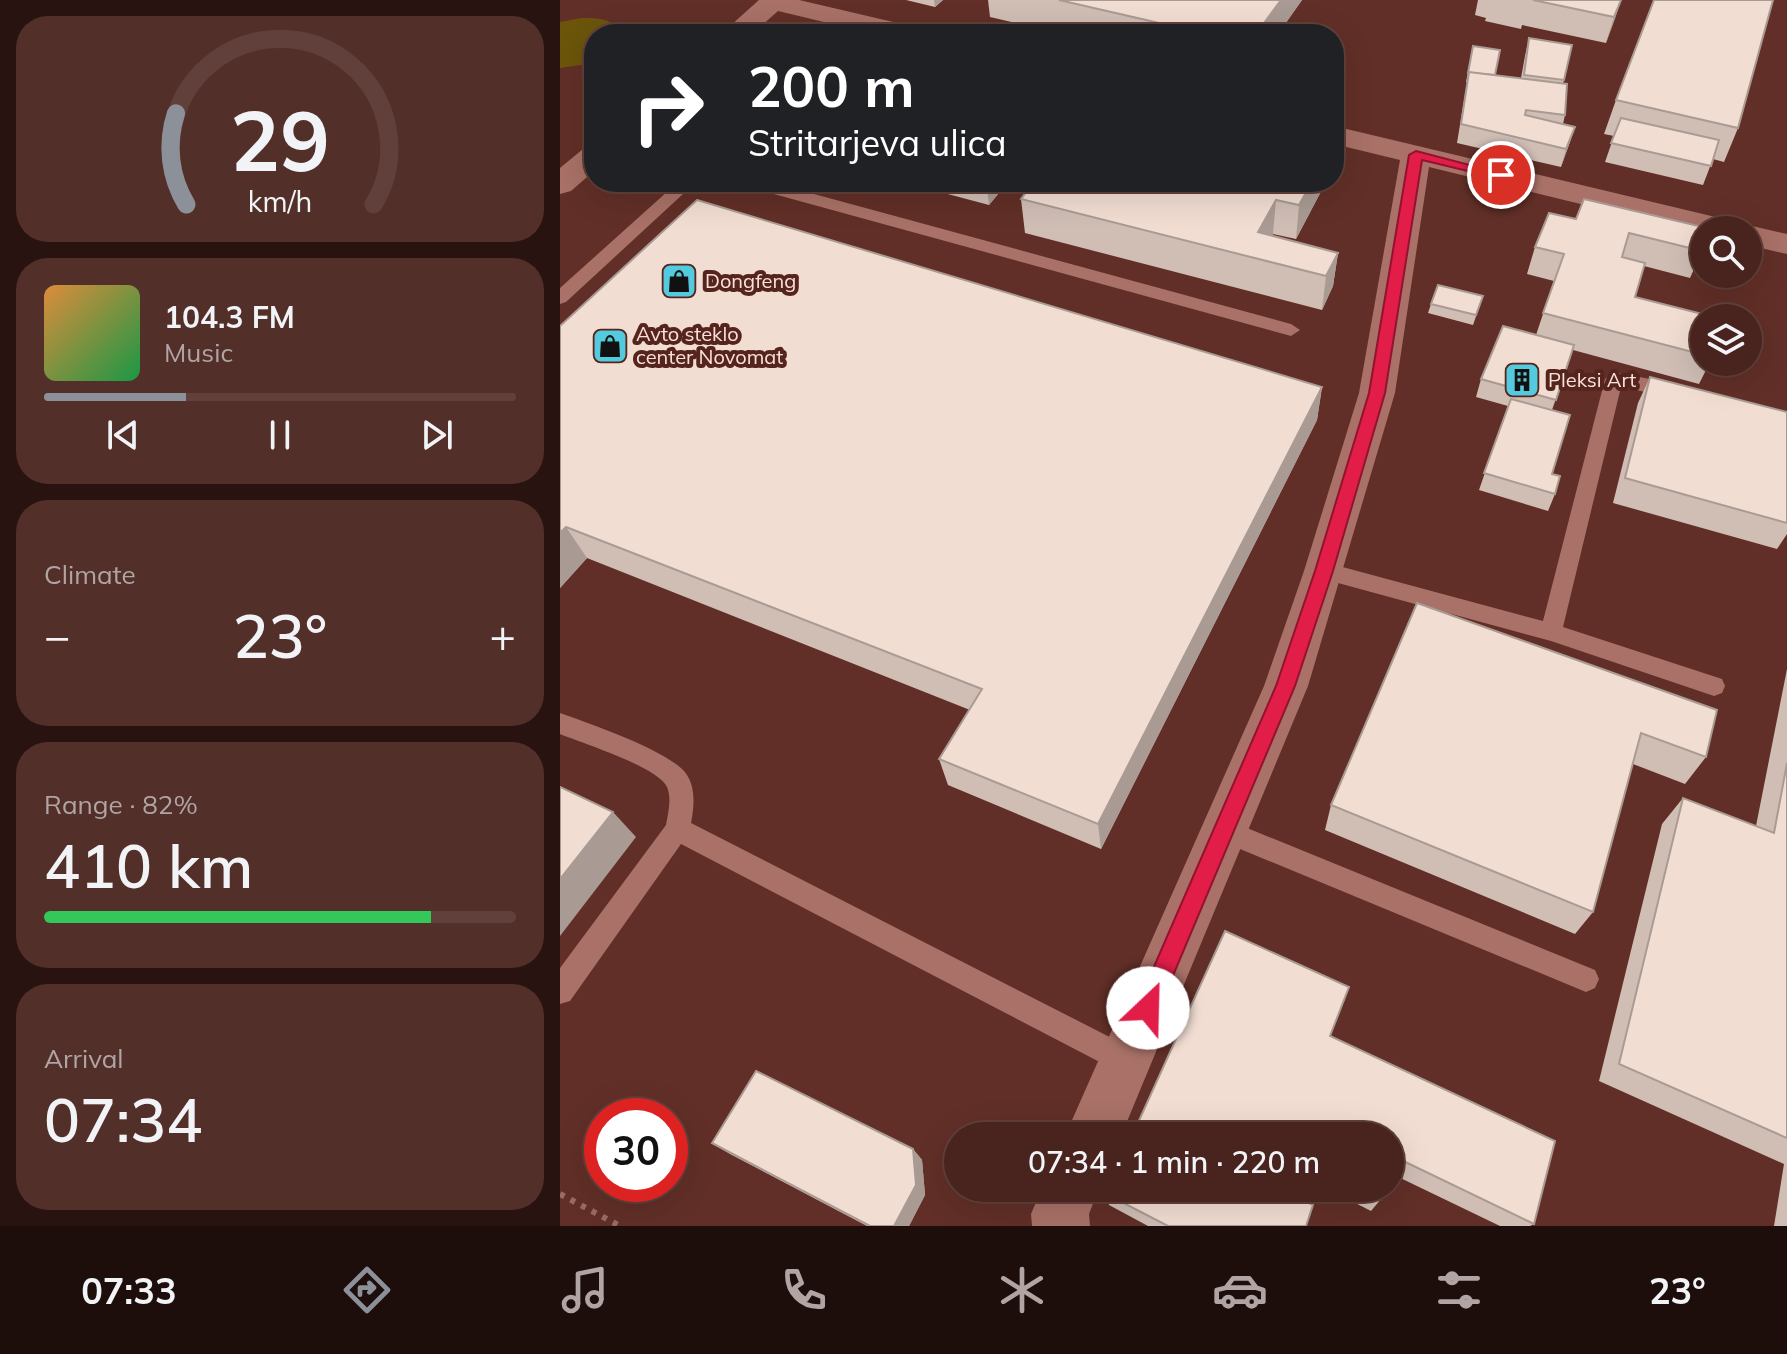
<!DOCTYPE html>
<meta charset="utf-8">
<style>
:root{--surface:#49231d;--page:#532f2a;--text:#f1f3f6;--muted:#b1a4a4;--line:#61403b;--accent:#8c9099}
body{margin:0;font-family:Mulish,sans-serif;background:var(--page);color:var(--text);height:100vh;display:flex;flex-direction:column;font-size:30px;white-space:nowrap}
*{box-sizing:border-box;margin:0}
p{font-size:26px;color:var(--muted)}
.icon{flex:none;width:44px;height:44px;fill:none;stroke:currentColor;stroke-width:2;stroke-linecap:round;stroke-linejoin:round}
.map{position:relative;flex:1;overflow:hidden}
.panel{display:flex;flex-direction:column;gap:16px;padding:16px;background:#281310;width:560px}
.panel>*{flex:none}
.banner{position:absolute;left:24px;top:24px;width:760px;height:168px;border-radius:32px;box-shadow:0 8px 32px #0002,0 0 0 2px var(--line);background:#202124;color:#fff;overflow:hidden}
.fabs{position:absolute;left:1130px;top:216px;display:grid;gap:16px}
.fabs a{display:grid;place-items:center;width:72px;height:72px;border-radius:50%;background:var(--surface);box-shadow:0 8px 32px #0002,0 0 0 2px var(--line);font-size:40px}
.speed{position:absolute;left:24px;top:1098px;display:flex;gap:16px;font-size:40px;font-weight:700;text-align:center}
.speed>*{display:grid;place-content:center;width:104px;height:104px;border-radius:50%;background:var(--surface);box-shadow:0 8px 32px #0002,0 0 0 2px var(--line);line-height:1}
.speed .limit{border:12px solid #d22;background:#fff;color:#111}
.pin{position:absolute;display:grid;place-items:center;width:68px;height:68px;color:#fff;margin:-34px;border:4px solid #fff;border-radius:50%;box-shadow:0 2px 8px #0007}
.me{position:absolute;width:88px;margin:-44px;rotate:24deg;stroke-linejoin:round;filter:drop-shadow(0 0 6px #0008)}
.turn{display:flex;align-items:center;gap:28px;height:168px;padding:0 32px;font-size:36px}
.turn .icon{width:104px;height:104px;stroke-width:2.5}
.turn b{display:block;font-size:56px;line-height:68px}
.big{font-size:60px;font-weight:600;line-height:1.1}
.panel .tile{flex:1;display:flex;flex-direction:column;justify-content:center;gap:12px;min-width:0;padding:0 28px;border-radius:32px;background:var(--page)}
.panel .dial{align-items:center;gap:0}
.dial svg{height:208px;overflow:visible;fill:none;stroke:var(--line);stroke-width:7;stroke-linecap:round;text-anchor:middle}
.dial text{fill:var(--text);stroke:none}
.song{display:flex;align-items:center;gap:24px}
.cover{width:96px;height:96px;border-radius:12px;background:linear-gradient(135deg,hsl(30 70% 55%),hsl(140 70% 35%))}
.played{height:8px;border-radius:4px;background:linear-gradient(90deg,var(--accent) 30%,var(--line) 30%)}
.keys{display:flex;justify-content:space-around;direction:ltr}
.heat{display:flex;justify-content:space-between;align-items:center;font-size:44px;direction:ltr}
.charge{height:12px;border-radius:6px;background:linear-gradient(90deg,#34c759 82%,var(--line) 0)}
.trip{position:absolute;left:384px;top:1122px;width:460px;height:80px;border-radius:40px;background:var(--surface);box-shadow:0 8px 32px #0002,0 0 0 2px var(--line);font-weight:600;line-height:80px;text-align:center}
.menu{display:flex;height:128px;justify-content:space-around;align-items:center;background:#1d0e0c;color:var(--muted)}
.menu .icon{width:56px;height:56px}
.menu .on{color:var(--accent)}
.menu b{font-size:36px;color:var(--text)}
main{display:flex;flex:1;min-height:0}
.map>svg:first-child{display:block}
.green{fill:#6b550b}
.lines{fill:none;stroke-linecap:round;stroke-linejoin:round}
.path{stroke:#966c65;stroke-width:6;stroke-dasharray:5 7;stroke-linecap:butt}
.lane{fill:#a97167;fill-rule:evenodd}
.street{fill:#a97167;fill-rule:evenodd}
.wall{fill:#d0beb5}
.shaded-wall{fill:#a99b93}
.building{fill:#f2ddd2;stroke:#a99b93;stroke-width:2}
.route{fill:#e11d48;stroke:#92132f;stroke-width:2}
.labels{text-anchor:middle;stroke-width:8;stroke-linejoin:round;paint-order:stroke}
.poi-label{font-size:20px;fill:#fbe1dc;stroke:#55251d;text-anchor:start}
</style>
<main>
<section class="panel">
<div class="tile dial"><svg viewBox="0 0 100 80">
<path d="M14 69A42 42 0 1 1 86 69"/>
<path d="M14 69A42 42 0 0 1 10 34" stroke="#8c9099"/>
<text x="50" y="56" font-size="32" font-weight="700">29</text>
<text x="50" y="72" font-size="11">km/h</text>
</svg></div>
<div class="tile">
<div class="song"><i class="cover"></i><div><b>104.3 FM</b><p>Music</p></div></div>
<div class="played"></div>
<div class="keys"><svg class="icon" aria-label="previous" viewBox="0 0 24 24"><path d="M18 5L8 12l10 7zM5 5v14"/></svg><svg class="icon" aria-label="pause" viewBox="0 0 24 24"><path d="M8 5v14M16 5v14"/></svg><svg class="icon" aria-label="next" viewBox="0 0 24 24"><path d="M6 5l10 7-10 7zM19 5v14"/></svg></div>
</div>
<div class="tile"><p>Climate</p>
<div class="heat"><a>−</a><b class="big">23°</b><a>+</a></div>
</div>
<div class="tile"><p>Range · 82%</p><b class="big">410 km</b><div class="charge"></div></div>
<div class="tile"><p>Arrival</p><b class="big">07:34</b></div>
</section>
<div class="map">
<svg width="1227" height="1226" viewBox="0 0 1227 1226">
<rect width="100%" height="100%" fill="#612f27"/>
<path class="green" d="M21,18C37,18 54,18 62,34H34V63L0,68V22Z"/>
<g class="lines">
<polyline class="path" points="0,1194 60,1226"/>
<g class="lane">
<polygon points="118,182 136,182 6,302 0,304 0,288"/>
<polygon points="183,182 210,182 731,324 740,330 731,336 185,186"/>
<polygon points="1054,372 1115,384 1125,391 1115,398 1061,387 1003,627 1162,679 1165,686 1162,693 1154,696 991,641 756,577 753,571 756,565 764,562 983,621 1045,379"/>
<path d="M0,713C28,723 113,752 127,775C136,789 134,808 131,823L575,1050L579,1060L575,1070L565,1074L555,1070L121,844L10,1001L0,1004V968L106,825C108,813 112,799 107,787C98,767 22,743 0,734Z"/>
<polygon points="665,819 1035,970 1039,979 1035,988 1026,992 656,839 653,831 656,823"/>
</g>
<g class="street">
<polygon points="199,0 239,0 359,28 363,34 314,34 218,11 192,34 161,34"/>
<polygon points="774,126 1168,220 1182,226 1188,225 1227,234 1227,254 1188,245 1188,230 1144,230 1144,234 869,167 835,393 748,686 561,1136 505,1136 704,686 744,571 799,393 840,160 774,144"/>
<polygon points="34,146 34,171 11,191 0,194 0,168 23,149"/>
<polygon points="482,1188 539,1188 529,1214 530,1226 472,1226 471,1214"/>
</g>
</g>
<g class="wall">
<polygon points="346,0 383,0 375,7"/>
<polygon points="428,0 742,0 718,34 504,34 430,17"/>
<polygon points="918,0 1061,0 1046,43 962,25 961,29 925,21 926,18 915,15"/>
<polygon points="969,38 1012,45 1003,84 1005,115 1003,124 1015,127 1001,167 897,143 907,82 906,82 913,46 935,75 961,78 965,56"/>
<polygon points="1056,100 1178,128 1164,162 1153,159 1143,185 1045,162 1054,136 1044,134"/>
<polygon points="382,182 448,182 429,205 384,193"/>
<polygon points="662,182 766,182 736,239 713,234 712,236 778,253 773,286 762,310 465,233 461,199"/>
<polygon points="989,213 1142,251 1130,278 1084,266 1075,297 1144,318 1144,362 1150,362 1139,384 1013,350 992,410 992,474 995,494 988,511 919,490 948,406 916,397 921,379 976,335 994,281 967,274 975,247"/>
<polygon points="923,296 913,325 868,313 871,304"/>
<polygon points="0,326 762,387 757,420 541,849 388,785 379,759 410,710 27,558 0,588"/>
<polygon points="1090,377 1227,412 1227,534 1217,549 1053,503 1078,403"/>
<polygon points="857,603 1146,757 1125,784 1073,764 1033,912 1015,934 765,830 771,805"/>
<polygon points="1227,669 1227,1226 1214,1226 1224,1164 1039,1081 1102,824 1123,798 1196,826"/>
<polygon points="770,1036 974,1224 970,1226 940,1226 830,1173 830,1136 572,1136"/>
<polygon points="152,1143 353,1149 362,1160 365,1195 349,1226 307,1226 170,1154"/>
<polygon points="766,1188 825,1188 821,1199 811,1211"/>
<polygon points="546,1194 746,1226 588,1226 549,1205"/>
</g>
<g class="shaded-wall">
<polygon points="374,0 383,0 375,7"/>
<polygon points="721,0 742,0 718,34 696,34"/>
<polygon points="1061,0 1055,19 1046,43 1054,17"/>
<polygon points="1015,127 1009,145 1001,167 1006,149"/>
<polygon points="780,130 776,164 774,167 774,141"/>
<polygon points="426,182 448,182 429,205"/>
<polygon points="752,182 766,182 736,239 739,205"/>
<polygon points="716,200 713,234 699,259 698,232"/>
<polygon points="778,253 773,286 762,310 766,276"/>
<polygon points="762,387 757,420 541,849 538,824"/>
<polygon points="6,527 27,558 0,588 0,533"/>
<polygon points="53,812 76,837 0,936 0,879"/>
<polygon points="353,1149 362,1160 365,1195 349,1226 334,1226"/>
</g>
<g class="building">
<polygon points="499,0 721,0 696,34 647,34"/>
<polygon points="973,0 1061,0 1054,17"/>
<polygon points="1094,0 1213,0 1178,128 1056,100"/>
<polygon points="969,38 1012,45 1004,80 964,75"/>
<polygon points="913,46 940,50 935,75 908,73"/>
<polygon points="909,72 1007,84 1005,115 966,110 965,115 1015,127 1006,149 901,124"/>
<polygon points="1061,118 1159,140 1151,166 1051,143"/>
<polygon points="774,129 780,130 774,141"/>
<polygon points="474,182 752,182 739,205 716,200 698,232 778,253 766,276 461,199"/>
<polygon points="1024,199 1147,228 1147,230 1144,230 1144,241 1142,251 1069,233 1062,257 1085,263 1075,297 1158,318 1144,318 1144,355 983,313 1004,254 975,247 989,213 1016,219"/>
<polygon points="137,200 762,387 538,824 379,759 422,689 6,527 0,533 0,326"/>
<polygon points="878,285 923,296 916,315 871,304"/>
<polygon points="943,326 1014,345 996,400 921,379"/>
<polygon points="1090,377 1227,412 1227,523 1065,478"/>
<polygon points="951,399 1010,415 992,474 1000,476 995,494 924,473"/>
<polygon points="857,603 1157,710 1146,757 1081,733 1033,912 771,805"/>
<polygon points="1227,763 1227,1138 1059,1064 1123,798 1214,833"/>
<polygon points="0,787 53,812 0,879"/>
<polygon points="665,931 789,987 770,1036 995,1141 974,1224 835,1157 830,1173 830,1136 693,1136 679,1129 677,1136 572,1136"/>
<polygon points="196,1071 353,1149 356,1185 334,1226 310,1226 152,1143"/>
<polygon points="548,1188 719,1188 753,1205 746,1226 608,1226 546,1194"/>
<polygon points="798,1188 825,1188 821,1199"/>
</g>
<polygon class="route" points="856,151 948,175 941,179 862,160 825,393 773,571 735,686 596,1016 588,1019 580,1016 576,1008 716,686 755,571 809,393 849,155"/>
<defs>
<symbol id="shop-square" viewBox="-11 -11 22 22"><rect x="-9" y="-9" width="18" height="18" rx="4" fill="#54cade" stroke="#55251d"/><path d="M-5-2.5h2.3a2.7 3.5 0 0 1 5.4 0H5L5.5 6h-11ZM-1.5-2.5h3a1.5 2.3 0 0 0-3 0Z" fill="#111"/></symbol>
<symbol id="building-square" viewBox="-11 -11 22 22"><rect x="-9" y="-9" width="18" height="18" rx="4" fill="#54cade" stroke="#55251d"/><path d="M-4-6H4V6H1V3H-1V6H-4ZM-2.5-4.3h1.7v1.8h-1.7ZM.8-4.3h1.7v1.8H.8ZM-2.5-1h1.7V.8h-1.7ZM.8-1h1.7V.8H.8Z" fill="#111"/></symbol>
</defs>
<g fill-rule="evenodd">
<use href="#shop-square" x="99" y="261" width="40" height="40"/>
<use href="#shop-square" x="30" y="326" width="40" height="40"/>
<use href="#building-square" x="942" y="360" width="40" height="40"/>
</g>
<g class="labels">
<g class="poi-label">
<text x="145" y="288">Dongfeng</text>
<text x="76" y="341">Avto steklo<tspan x="76" dy="23">center Novomat</tspan></text>
<text x="988" y="387">Pleksi Art</text>
</g>
</g>
</svg>
<div class="fabs">
<a><svg class="icon" aria-label="search" viewBox="0 0 24 24"><circle cx="10" cy="10" r="6"/><path d="M15 15l6 6"/></svg></a>
<a><svg class="icon" aria-label="layers" viewBox="0 0 24 24"><path d="M12 4l9 5-9 5-9-5zM3 14l9 5 9-5"/></svg></a>
</div>
<div class="speed"><div class="limit">30</div></div>
<div class="pin" style="left:941px;top:175px;background:#d93025"><svg class="icon" aria-label="arrive" viewBox="0 0 24 24"><path d="M6 21V4h12l-3 4 3 4H6"/></svg></div>
<svg class="me" style="left:588px;top:1008px" viewBox="-20 -20 40 40"><circle r="19" fill="#fff"/><path d="M0-13L10 11 0 6-10 11z" fill="#e11d48"/></svg>
<div class="trip">07:34 · 1 min · 220 m</div>
<div class="banner">
<div class="turn"><svg class="icon" aria-label="right" viewBox="0 0 24 24"><path d="M7 20v-9h11M14 6l5 5-5 5"/></svg><div><b>200 m</b>Stritarjeva ulica</div></div>
</div>
</div>
</main>
<nav class="menu">
<b>07:33</b>
<svg class="icon on" aria-label="directions" viewBox="0 0 24 24"><path d="M12 3l9 9-9 9-9-9zM9 14v-3h6M13 9l2 2-2 2"/></svg>
<svg class="icon" aria-label="music" viewBox="0 0 24 24"><path d="M9 18V5l10-2v13"/><circle cx="6" cy="18" r="3"/><circle cx="16" cy="16" r="3"/></svg>
<svg class="icon" aria-label="phone" viewBox="0 0 24 24"><path d="M5 4h4l2 5-3 2q2 4 5 5l2-3 5 2v4C11 20 4 13 5 4z"/></svg>
<svg class="icon" aria-label="climate" viewBox="0 0 24 24"><path d="M12 3v18M4 7l16 10M4 17L20 7"/></svg>
<svg class="icon" aria-label="car" viewBox="0 0 24 24"><path d="M5 17H2v-5l4-1 3-4h7l3 4 3 1v5h-3M9 17h6M6 11h13"/><circle cx="7" cy="17" r="2"/><circle cx="17" cy="17" r="2"/></svg>
<svg class="icon" aria-label="filters" viewBox="0 0 24 24"><path d="M4 7h16M4 17h16"/><circle cx="9" cy="7" r="2"/><circle cx="15" cy="17" r="2"/></svg>
<b>23°</b>
</nav>
